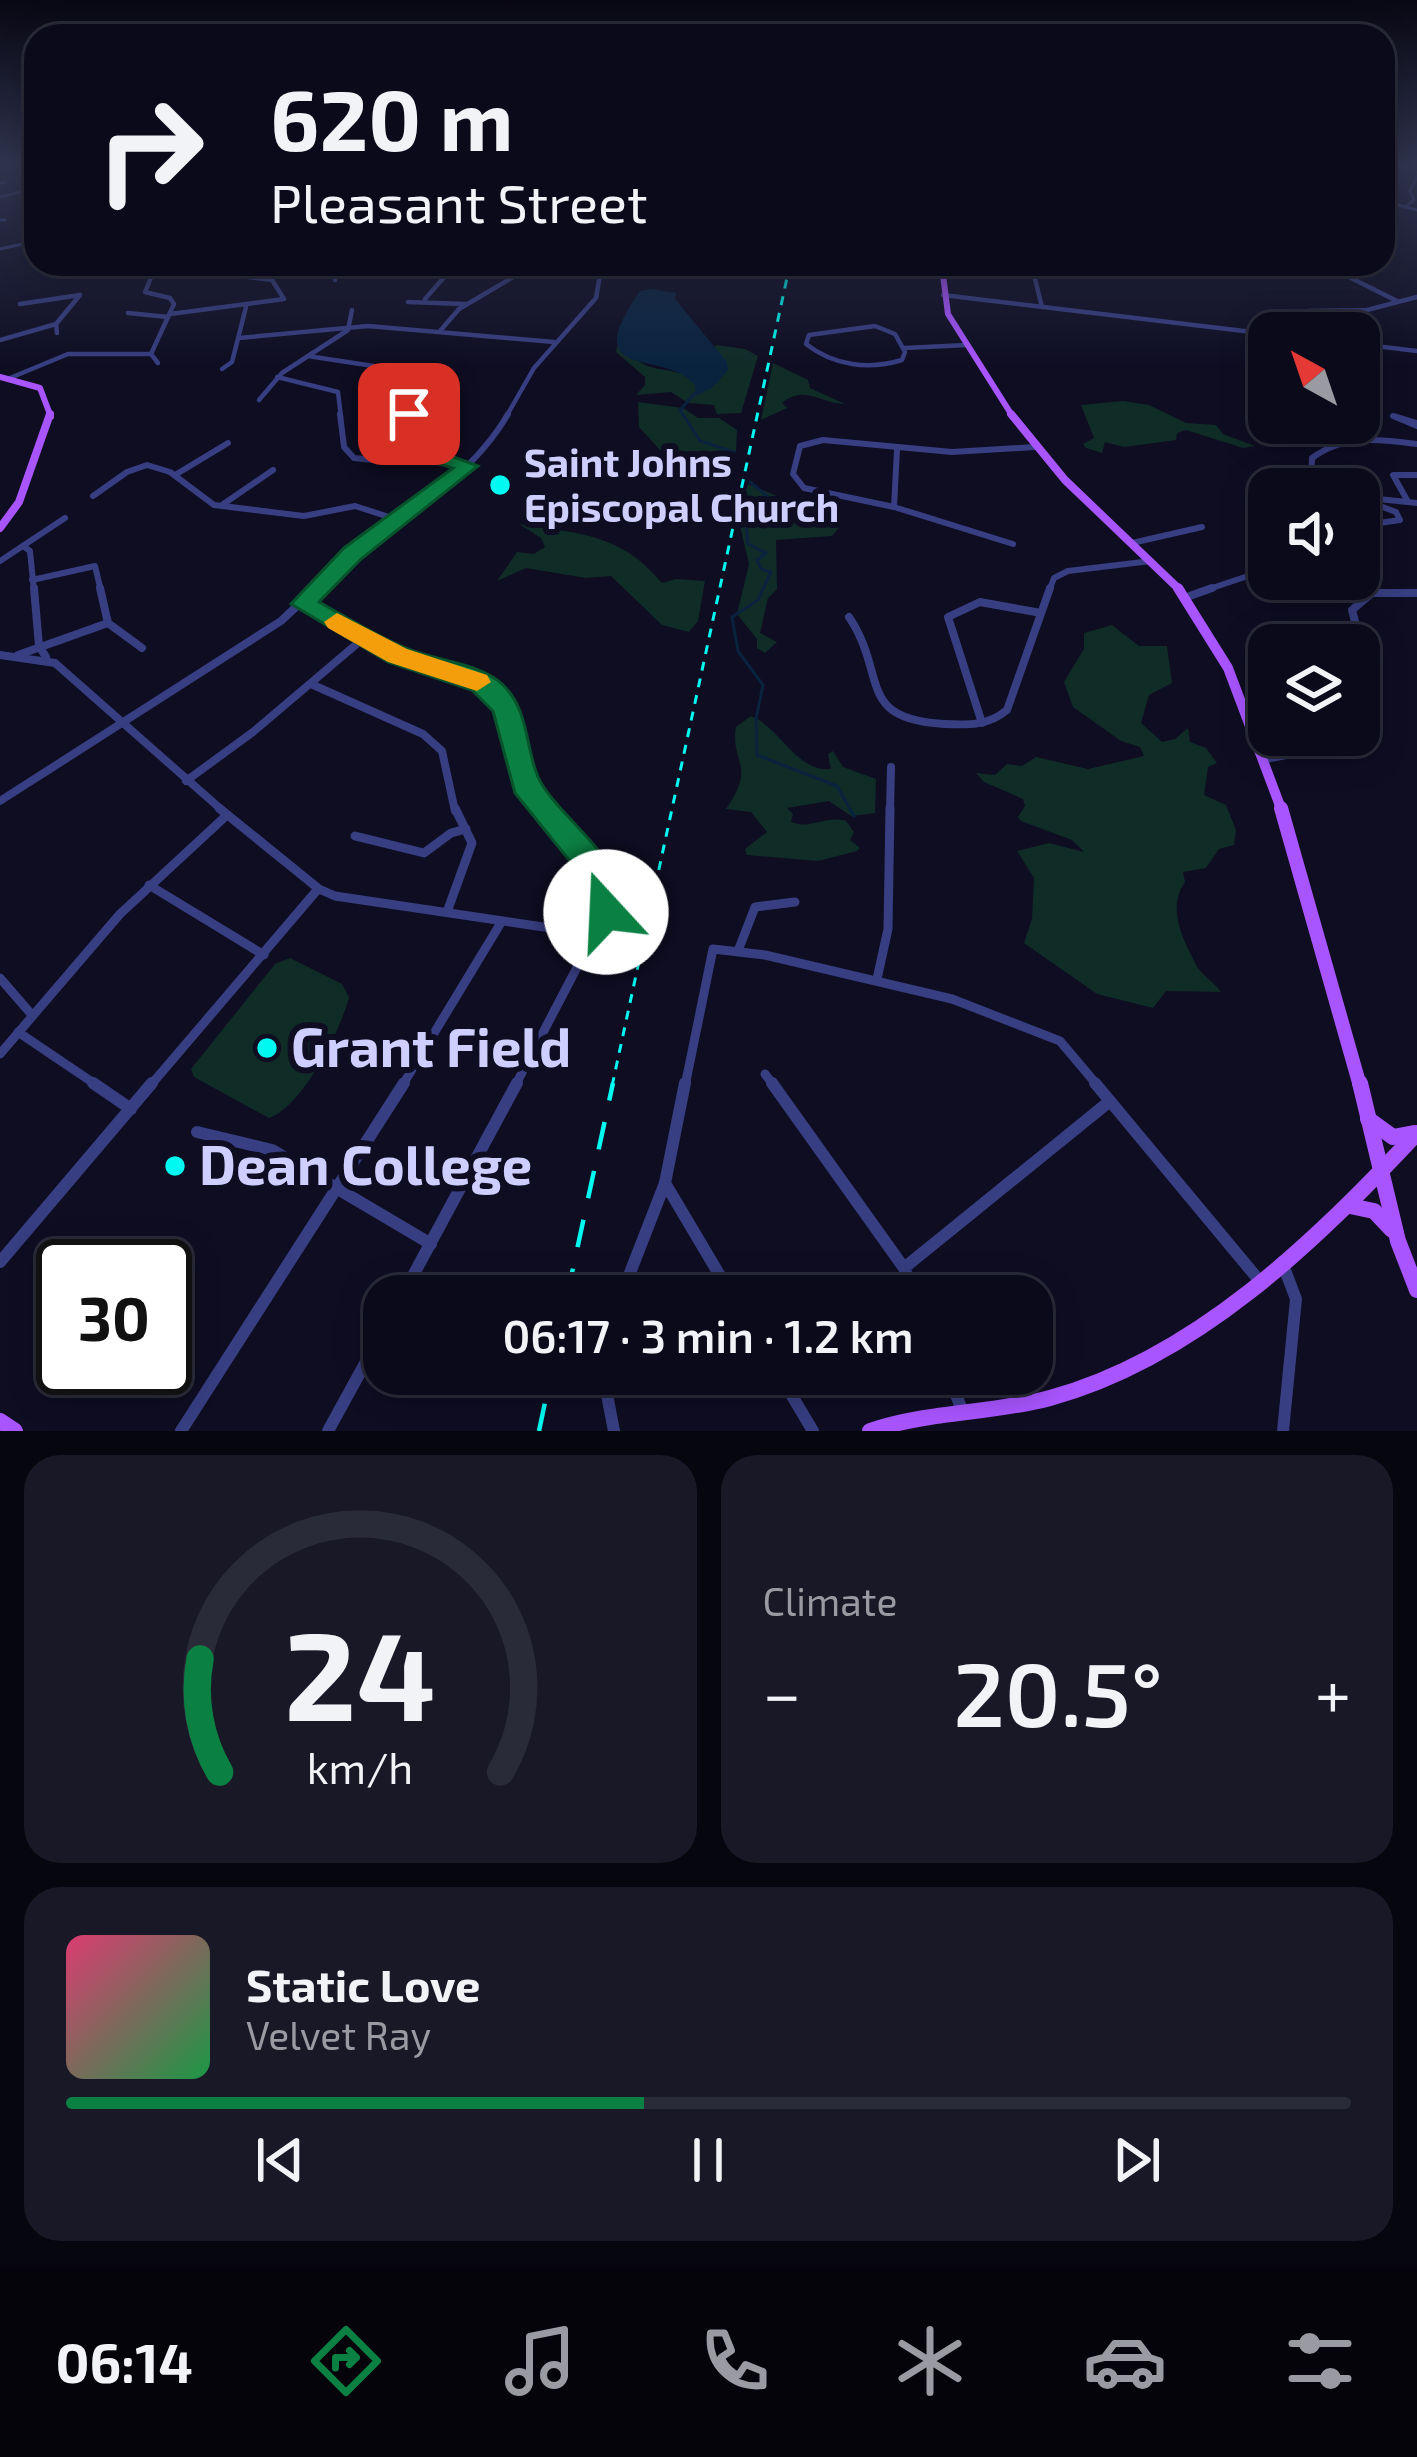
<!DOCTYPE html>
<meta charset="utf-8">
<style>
:root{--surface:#0a0a1a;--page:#181827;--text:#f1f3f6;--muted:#999aa2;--line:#2a2b39;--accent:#0b8043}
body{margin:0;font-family:"Exo 2",sans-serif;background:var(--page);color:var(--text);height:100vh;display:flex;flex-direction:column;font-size:45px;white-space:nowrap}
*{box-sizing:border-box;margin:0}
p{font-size:39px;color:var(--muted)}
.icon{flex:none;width:66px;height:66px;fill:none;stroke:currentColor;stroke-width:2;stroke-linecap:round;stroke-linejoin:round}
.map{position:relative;height:1431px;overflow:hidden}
.details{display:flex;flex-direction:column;gap:24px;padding:24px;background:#06060e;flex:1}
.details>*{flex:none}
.hud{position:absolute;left:24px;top:24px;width:1371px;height:252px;border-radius:36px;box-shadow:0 6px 30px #0003,0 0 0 3px var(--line);background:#0a0a1a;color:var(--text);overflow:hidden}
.needle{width:78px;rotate:320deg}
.buttons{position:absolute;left:1248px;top:312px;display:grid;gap:24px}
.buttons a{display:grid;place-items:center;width:132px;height:132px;border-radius:24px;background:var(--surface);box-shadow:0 6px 30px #0003,0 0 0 3px var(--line);font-size:60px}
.speed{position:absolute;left:36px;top:1239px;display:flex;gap:24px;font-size:60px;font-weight:700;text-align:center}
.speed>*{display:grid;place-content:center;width:156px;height:156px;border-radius:50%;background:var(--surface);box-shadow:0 6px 30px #0003,0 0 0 3px var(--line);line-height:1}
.speed .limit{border:6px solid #111;border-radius:18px;background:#fff;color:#111}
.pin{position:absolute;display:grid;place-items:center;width:102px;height:102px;color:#fff;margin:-51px;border-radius:24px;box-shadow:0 6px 18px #0006}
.me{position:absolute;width:132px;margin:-66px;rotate:340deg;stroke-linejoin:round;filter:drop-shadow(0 0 9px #0008)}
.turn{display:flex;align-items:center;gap:42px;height:252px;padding:0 48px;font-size:54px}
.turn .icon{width:156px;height:156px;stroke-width:2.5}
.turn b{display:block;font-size:84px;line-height:102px}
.big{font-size:90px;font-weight:600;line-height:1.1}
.details .card{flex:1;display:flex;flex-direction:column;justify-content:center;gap:18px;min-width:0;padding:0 42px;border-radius:36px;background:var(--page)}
.details .dial{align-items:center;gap:0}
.dial svg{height:312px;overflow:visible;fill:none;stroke:var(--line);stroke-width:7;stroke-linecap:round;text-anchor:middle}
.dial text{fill:var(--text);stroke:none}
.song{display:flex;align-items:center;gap:36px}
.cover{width:144px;height:144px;border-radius:18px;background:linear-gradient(135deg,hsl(340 70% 55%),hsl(140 70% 35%))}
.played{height:12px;border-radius:6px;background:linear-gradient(90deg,var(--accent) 45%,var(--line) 45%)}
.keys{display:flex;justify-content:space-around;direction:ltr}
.heat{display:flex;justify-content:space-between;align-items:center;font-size:66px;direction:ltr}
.details .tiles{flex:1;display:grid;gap:24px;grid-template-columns:1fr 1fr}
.card:last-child{grid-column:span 2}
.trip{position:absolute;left:363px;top:1275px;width:690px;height:120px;border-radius:36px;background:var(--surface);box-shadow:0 6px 30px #0003,0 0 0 3px var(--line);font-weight:600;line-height:120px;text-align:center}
.dock{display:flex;height:192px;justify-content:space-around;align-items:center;background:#04040a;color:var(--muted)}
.dock .icon{width:84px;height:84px}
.dock .selected{color:var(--accent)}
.dock b{font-size:54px;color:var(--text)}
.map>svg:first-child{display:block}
.green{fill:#102c27}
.water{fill:#09233f}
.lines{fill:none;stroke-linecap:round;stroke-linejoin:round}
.stream{stroke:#09233f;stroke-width:3}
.minor-far5{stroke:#373e81;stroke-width:3}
.minor-far4{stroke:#373e81;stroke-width:4.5}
.minor-far3{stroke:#373e81;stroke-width:6}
.minor-far2{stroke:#373e81;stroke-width:8}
.minor-far1{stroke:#373e81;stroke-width:9}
.minor{stroke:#373e81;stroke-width:12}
.major-far5{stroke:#a955ff;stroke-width:4.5}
.major-far4{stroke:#a955ff;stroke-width:6}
.major-far3{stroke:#a955ff;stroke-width:8}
.major-far2{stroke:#a955ff;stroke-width:10}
.major-far1{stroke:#a955ff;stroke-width:14}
.major{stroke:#a955ff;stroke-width:16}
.rail-far1{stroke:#00f9f1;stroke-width:3;stroke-dasharray:9 8;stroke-linecap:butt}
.rail{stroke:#00f9f1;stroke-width:4.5;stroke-dasharray:28 22;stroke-linecap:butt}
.route{fill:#0b8043;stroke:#07532c;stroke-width:3}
.slow{fill:#f59e0b}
.poi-dot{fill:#00f9f1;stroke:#0e0d22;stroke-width:4.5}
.labels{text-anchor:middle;stroke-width:12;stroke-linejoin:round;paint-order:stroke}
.far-poi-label{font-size:39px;font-weight:bold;fill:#ceceff;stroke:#0e0d22;text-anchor:start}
.near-poi-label{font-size:54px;font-weight:bold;fill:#ceceff;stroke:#0e0d22;text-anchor:start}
</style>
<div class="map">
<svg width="1417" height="1431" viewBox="0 0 1417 1431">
<rect width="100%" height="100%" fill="#0e0d22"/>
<g class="green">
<path d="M716,345L745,349L758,356L741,413L717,414L714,405L688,403L671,392L636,395L645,385V377L616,352L617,346C627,352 639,364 651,367C669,372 682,369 696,385Z"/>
<path d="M773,363L808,380L810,388L845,404C820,404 806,384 782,403L787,408L761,420Z"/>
<polygon points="1123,401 1149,405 1186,423 1216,425 1223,434 1255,446 1243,448 1186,430 1177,433 1176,440 1124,447 1105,442 1102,453 1086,448 1083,444 1094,438 1081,405"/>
<polygon points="638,402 683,408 698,418 719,418 737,430 736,451 662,452 639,427"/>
<polygon points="748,484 784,499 838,511 842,524 832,536 776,540 777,589 768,598 760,633 777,642 765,653 757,648 757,639 737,614 749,564 740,526 747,518 741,508"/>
<path d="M519,524C581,534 620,533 662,583L676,579L705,581L698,621L689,632L662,625L611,576L586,578L526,568L497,581L517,552L534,554L545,547L541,538Z"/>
<path d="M1112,625L1139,646H1167L1172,683L1149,695L1141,723L1162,742L1175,739L1188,728L1190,742L1206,748L1217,763L1208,767L1204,795L1226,805L1236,830L1234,845L1219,849L1206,868L1183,872L1185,882C1167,908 1182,937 1195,963C1200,974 1214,982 1221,992L1166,991L1153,1008L1097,994L1024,943L1032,919L1034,878L1017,851L1049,843L1084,852L1072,840L1021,821L1018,817L1025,806L1023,799L984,782L976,773L995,775L1007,764L1022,766L1036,757L1088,769L1144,756L1140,747L1121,741L1073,707L1064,682L1084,649V633Z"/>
<path d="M751,716C781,728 797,773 831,769L828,754L833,751L843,767L876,779L875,813L851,816L829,801L787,808L793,814L791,822C810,830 826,815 846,821L854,832L850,840L860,848L857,851L818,861L747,855L745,849L767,832L751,812L726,809C757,765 730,763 736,727Z"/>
<path d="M290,958L342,984L349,997C341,1030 302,1107 269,1118L194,1077L191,1069L275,964Z"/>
</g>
<path class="water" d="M652,289L676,293L675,299L727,362L728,370L713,387L696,396L695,385C665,348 575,384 640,291Z"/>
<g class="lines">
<g class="stream">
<polyline points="1188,264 1248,273"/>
<polyline points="695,393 680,410 700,441 734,452 729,470 733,478"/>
<polyline points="750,482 772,500 764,508 764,520 746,525 748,544 766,553 757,560 761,569 771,572 758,600 732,617 738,651 763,685 756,719 757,755 837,786 854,816"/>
</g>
<g class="minor-far5">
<polyline points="1399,166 1417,172"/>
<polyline points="0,183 5,182"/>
<polyline points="0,197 36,188"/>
<polyline points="1383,201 1417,210"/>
<polyline points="1405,207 1414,200 1410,191 1417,176"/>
<polyline points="0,220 5,220"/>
<polyline points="36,244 36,259"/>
<polyline points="0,249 36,241"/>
<polyline points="222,264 232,275 256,278"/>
<polyline points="334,264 335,278"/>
<polyline points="839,266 879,264"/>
<polyline points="1032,266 1035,278"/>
<polyline points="983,267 1062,264"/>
<polyline points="1331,268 1351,278"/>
<polyline points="151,278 157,264"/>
<polyline points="443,278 455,264"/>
<polyline points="600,278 602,264"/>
</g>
<g class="minor-far4">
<polyline points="335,275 335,280"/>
<polyline points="1034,275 1042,307"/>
<polyline points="1345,275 1397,301"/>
<polyline points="943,295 1269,334"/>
<polyline points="425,299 446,275"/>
<polyline points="408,302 465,304"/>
<polyline points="20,304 80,295"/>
<polyline points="128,313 168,317"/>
<polyline points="170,314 284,299 272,280 232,275"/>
<path d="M875,326L895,334L905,352L902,360C869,370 834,366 806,344L809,335Z"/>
<polyline points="440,331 459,309 513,277"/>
<polyline points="57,333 56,324 80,295"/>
<polyline points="1317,333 1304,316 1308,311 1367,310 1417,297"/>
<polyline points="239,338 368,326 554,342"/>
<polyline points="0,340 56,324"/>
<polyline points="1359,344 1417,351"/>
<polyline points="904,348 967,345"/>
<polyline points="151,354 174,304 170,298 145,292 152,275"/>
<polyline points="308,356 406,371 413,389 409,417"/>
<polyline points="222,369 232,362 246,307"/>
<polyline points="277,377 338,392 341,417"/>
<polyline points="10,378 68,354 151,354 158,363"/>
<polyline points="259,400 282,373 348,330 352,310"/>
<polyline points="506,417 534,368 596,298 600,275"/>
<polyline points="1395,417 1396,417"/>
</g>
<g class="minor-far3">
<polyline points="340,414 344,447 354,458 373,460 424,448"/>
<path d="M409,414C411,446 439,458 467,466"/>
<polyline points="1314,423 1311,429 1336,442"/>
<polyline points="1417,423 1393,416 1417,426"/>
<polyline points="1328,435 1337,428 1336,423"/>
<polygon points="1286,470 1295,478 1288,482 1277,475"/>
<polyline points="175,475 228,443"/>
<polyline points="1295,478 1309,480"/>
<path d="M1311,489L1312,458C1344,434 1380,439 1417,444"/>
<polyline points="93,496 127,472 147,465 170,472 214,505 304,516 355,506 395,519"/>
<polyline points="1359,497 1417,503"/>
<polyline points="1376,498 1380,506"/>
<polyline points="1407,500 1393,475 1417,475"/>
<polyline points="222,505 273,470"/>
<polygon points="1380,506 1396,512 1400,520 1379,523 1360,512"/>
<polyline points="894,507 897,450"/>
<polygon points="1257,542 1261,551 1249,545"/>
<polyline points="1257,542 1269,518"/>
<polyline points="1132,543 1202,527"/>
<polyline points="1013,544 894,507 804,488 793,474 800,446 823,440 952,452 1035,447"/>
<polyline points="23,546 30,551 34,591"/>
<polyline points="0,561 65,518"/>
<polyline points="32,580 95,566 101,591"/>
<path d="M312,591C375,532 465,489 508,414"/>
<polyline points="1049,591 1054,578 1068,571 1151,561"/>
<polyline points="1203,591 1269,569"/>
</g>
<g class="minor-far2">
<polyline points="34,588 39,646 46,657"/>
<polyline points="100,588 108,623 142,648"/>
<polyline points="1187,597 1212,588"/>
<polyline points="303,604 398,655 481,683 498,696 529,791 546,811"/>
<path d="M849,617C888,675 855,719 944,724C968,725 988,726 1007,710L1050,588"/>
<polyline points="0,655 55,663 223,811"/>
<polyline points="18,655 108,623"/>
<polyline points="311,684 423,734 442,751 455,811"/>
<polyline points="1359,686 1367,668 1352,610 1372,593 1417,593"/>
<polyline points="982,723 948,617 980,602 1041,613"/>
<polyline points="1266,759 1286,755 1302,735"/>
<polyline points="186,781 253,732 365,637"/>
<polyline points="0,801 281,621 316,588"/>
<polyline points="890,811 891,767"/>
</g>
<g class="minor-far1">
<polyline points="219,808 319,889 335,896 597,935"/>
<polyline points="355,836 424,853 451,833 466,829"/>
<polyline points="149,885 264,955"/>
<polyline points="447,912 472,843 455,808"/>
<polyline points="738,951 755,907 795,902"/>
<polyline points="0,978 32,1015"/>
<polyline points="877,979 888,929 890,808"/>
<polyline points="18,1032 98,1086"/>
<polyline points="0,1054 120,914 227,815"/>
<polyline points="765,1074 774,1086"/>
<polyline points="150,1086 318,889"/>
<polyline points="402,1086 502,921"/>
<path d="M515,1086L606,912C600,868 571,840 543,808"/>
<polyline points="685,1086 713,949 765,955 952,999 1060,1041 1098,1086"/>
</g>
<g class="minor">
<polyline points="93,1083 131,1109"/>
<polyline points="685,1083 665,1183 732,1296"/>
<polyline points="772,1083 904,1268 916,1296"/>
<polyline points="1095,1083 1258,1279"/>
<polyline points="197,1132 272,1150 431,1244"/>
<polyline points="0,1262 152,1083"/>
<polyline points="1282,1262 1296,1299 1283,1431"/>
<polyline points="904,1268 1110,1101"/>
<polyline points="402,1296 517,1083"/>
<polyline points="621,1296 665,1183"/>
<polyline points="603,1374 614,1431"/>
<polyline points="779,1374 813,1431"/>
<polyline points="948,1374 962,1410"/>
<polyline points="181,1431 404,1083"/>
<polyline points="328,1431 384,1329"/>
</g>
<polyline class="major-far5" points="941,264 943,278"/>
<g class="major-far4">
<polyline points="943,275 948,314 1013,417"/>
<polyline points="0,377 40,388 51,417"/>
</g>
<g class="major-far3">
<polyline points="1011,414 1065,480 1181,591"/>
<polyline points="0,528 19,502 50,414"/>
</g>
<polyline class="major-far2" points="1178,588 1228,668 1282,811"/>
<polyline class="major-far1" points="1281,808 1360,1086"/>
<g class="major">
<polyline points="1360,1083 1398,1241 1417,1290"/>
<polyline points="1368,1119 1393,1137 1414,1133"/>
<polyline points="1350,1206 1374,1211 1392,1230"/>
<polyline points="0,1421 15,1431"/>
<path d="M870,1431C929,1411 990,1414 1050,1398C1196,1358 1316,1241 1417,1133"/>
</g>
<polyline class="rail-far1" points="612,1086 790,264"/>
<g class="rail">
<polyline points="567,1296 613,1083"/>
<polyline points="539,1431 551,1374"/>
</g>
</g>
<linearGradient id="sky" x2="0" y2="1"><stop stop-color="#080713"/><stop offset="0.45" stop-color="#30354f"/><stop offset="1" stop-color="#30354f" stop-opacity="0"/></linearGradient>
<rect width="1417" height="366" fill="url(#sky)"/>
<path class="route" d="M402,410H416L438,451L478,466L361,559L319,602C348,618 377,637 408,649C436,661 480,663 502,684C529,709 525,746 538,777C557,819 642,868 617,923L606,927L594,923L578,871L515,793L493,711L472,690L388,662L291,604L344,548L453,468L423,459L399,414Z"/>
<polygon class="slow" points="337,613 407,649 487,675 491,682 477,691 388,662 328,628 324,622"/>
<g class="poi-dot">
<circle cx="500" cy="485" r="12"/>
<circle cx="267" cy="1048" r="12"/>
<circle cx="175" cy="1166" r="12"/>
</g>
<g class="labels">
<g class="far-poi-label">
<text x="524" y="477">Saint Johns<tspan x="524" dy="45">Episcopal Church</tspan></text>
</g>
<g class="near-poi-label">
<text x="291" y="1067">Grant Field</text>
<text x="199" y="1185">Dean College</text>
</g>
</g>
</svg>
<div class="buttons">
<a><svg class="needle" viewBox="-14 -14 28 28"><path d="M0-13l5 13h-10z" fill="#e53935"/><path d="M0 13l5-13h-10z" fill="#999aa2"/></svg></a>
<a><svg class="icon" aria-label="sound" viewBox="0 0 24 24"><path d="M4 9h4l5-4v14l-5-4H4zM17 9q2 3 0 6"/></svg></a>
<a><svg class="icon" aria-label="layers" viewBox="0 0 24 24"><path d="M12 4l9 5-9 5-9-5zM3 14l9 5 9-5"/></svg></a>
</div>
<div class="speed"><div class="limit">30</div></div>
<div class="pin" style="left:409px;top:414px;background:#d93025"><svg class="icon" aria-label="arrive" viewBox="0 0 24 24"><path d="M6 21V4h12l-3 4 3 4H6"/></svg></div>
<svg class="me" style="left:606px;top:912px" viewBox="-20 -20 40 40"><circle r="19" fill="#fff"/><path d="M0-13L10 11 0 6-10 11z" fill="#0b8043"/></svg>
<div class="trip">06:17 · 3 min · 1.2 km</div>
<div class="hud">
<div class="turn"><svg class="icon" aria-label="right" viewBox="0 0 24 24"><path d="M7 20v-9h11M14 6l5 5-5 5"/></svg><div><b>620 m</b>Pleasant Street</div></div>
</div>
</div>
<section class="details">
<div class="tiles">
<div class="card dial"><svg viewBox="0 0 100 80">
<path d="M14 69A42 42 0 1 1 86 69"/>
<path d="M14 69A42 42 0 0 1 9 40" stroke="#0b8043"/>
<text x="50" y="56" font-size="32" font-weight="700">24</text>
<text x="50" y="72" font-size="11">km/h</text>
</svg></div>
<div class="card"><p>Climate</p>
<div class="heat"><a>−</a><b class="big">20.5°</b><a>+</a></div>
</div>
<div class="card">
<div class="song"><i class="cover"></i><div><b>Static Love</b><p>Velvet Ray</p></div></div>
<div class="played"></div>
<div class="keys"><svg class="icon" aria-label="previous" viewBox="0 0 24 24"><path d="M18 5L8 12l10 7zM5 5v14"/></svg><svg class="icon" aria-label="pause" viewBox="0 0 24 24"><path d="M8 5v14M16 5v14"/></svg><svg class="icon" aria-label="next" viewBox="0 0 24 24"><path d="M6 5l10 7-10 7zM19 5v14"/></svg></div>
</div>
</div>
</section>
<nav class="dock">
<b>06:14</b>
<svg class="icon selected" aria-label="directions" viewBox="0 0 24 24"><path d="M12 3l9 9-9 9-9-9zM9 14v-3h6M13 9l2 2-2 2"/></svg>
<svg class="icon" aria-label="music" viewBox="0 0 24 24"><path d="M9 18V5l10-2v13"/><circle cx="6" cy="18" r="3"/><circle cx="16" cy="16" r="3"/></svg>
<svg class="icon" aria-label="phone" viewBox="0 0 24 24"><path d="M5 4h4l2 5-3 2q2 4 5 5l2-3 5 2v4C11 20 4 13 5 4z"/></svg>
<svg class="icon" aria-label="climate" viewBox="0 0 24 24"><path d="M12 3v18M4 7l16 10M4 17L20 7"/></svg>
<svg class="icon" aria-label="car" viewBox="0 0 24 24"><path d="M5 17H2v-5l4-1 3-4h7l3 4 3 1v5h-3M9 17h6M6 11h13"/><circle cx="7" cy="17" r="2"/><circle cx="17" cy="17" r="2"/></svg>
<svg class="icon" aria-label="filters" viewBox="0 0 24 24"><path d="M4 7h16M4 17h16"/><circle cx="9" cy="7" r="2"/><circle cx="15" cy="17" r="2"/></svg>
</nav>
